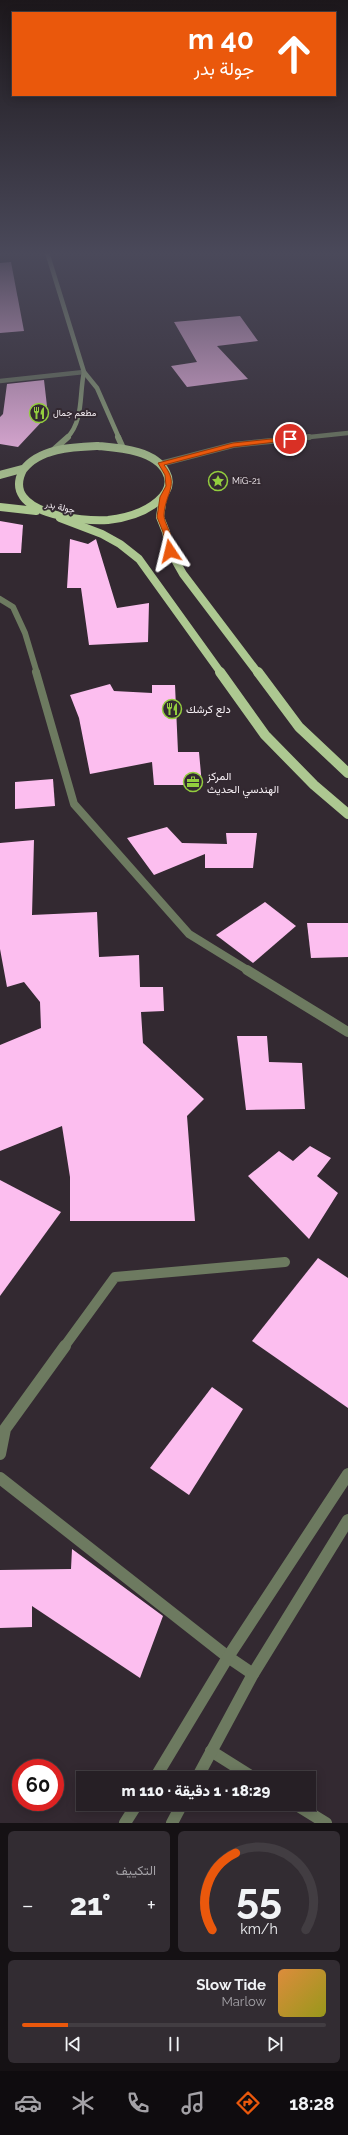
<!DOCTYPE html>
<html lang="ar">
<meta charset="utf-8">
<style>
:root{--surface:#261f25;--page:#322c32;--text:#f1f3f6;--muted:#a4a2a7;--line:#423d42;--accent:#ea580c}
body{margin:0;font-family:Raleway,Vazirmatn,sans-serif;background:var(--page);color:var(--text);direction:rtl;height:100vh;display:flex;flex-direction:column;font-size:15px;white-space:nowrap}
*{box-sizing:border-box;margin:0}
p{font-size:13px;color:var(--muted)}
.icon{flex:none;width:22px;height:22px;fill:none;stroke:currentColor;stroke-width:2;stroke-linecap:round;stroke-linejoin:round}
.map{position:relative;height:1823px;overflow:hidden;direction:ltr}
.side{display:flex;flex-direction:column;gap:8px;padding:8px;background:#151114;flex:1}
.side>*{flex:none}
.banner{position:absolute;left:12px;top:12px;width:324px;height:84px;border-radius:0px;box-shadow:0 2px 10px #0003,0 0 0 1px var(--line);direction:rtl;background:#ea580c;color:#fff;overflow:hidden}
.speed{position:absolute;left:12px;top:1759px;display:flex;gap:8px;font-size:20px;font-weight:700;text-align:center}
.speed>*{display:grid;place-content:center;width:52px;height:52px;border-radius:50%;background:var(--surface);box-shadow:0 2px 10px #0003,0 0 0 1px var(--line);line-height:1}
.speed .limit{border:6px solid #d22;background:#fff;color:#111}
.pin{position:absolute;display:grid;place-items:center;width:34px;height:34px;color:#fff;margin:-17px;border:2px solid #fff;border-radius:50%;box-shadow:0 1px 4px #0007}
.me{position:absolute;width:44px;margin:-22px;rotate:350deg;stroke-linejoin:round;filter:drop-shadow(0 0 3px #0008)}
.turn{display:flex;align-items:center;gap:14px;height:84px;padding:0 16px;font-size:18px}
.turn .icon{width:52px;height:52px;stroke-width:2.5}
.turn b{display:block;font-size:28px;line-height:34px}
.big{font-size:30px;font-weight:800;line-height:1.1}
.side .tile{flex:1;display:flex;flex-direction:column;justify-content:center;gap:6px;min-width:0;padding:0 14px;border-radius:6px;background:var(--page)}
.side .dial{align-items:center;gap:0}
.dial svg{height:104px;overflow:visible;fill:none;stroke:var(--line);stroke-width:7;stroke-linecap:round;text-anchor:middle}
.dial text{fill:var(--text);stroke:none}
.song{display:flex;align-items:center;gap:12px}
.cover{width:48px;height:48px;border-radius:6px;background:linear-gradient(135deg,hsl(30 70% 55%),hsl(60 70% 35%))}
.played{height:4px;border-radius:2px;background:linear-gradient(90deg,var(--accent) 15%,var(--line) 15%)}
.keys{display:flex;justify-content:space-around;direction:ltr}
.heat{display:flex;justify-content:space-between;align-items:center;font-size:22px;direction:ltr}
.side .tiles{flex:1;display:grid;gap:8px;grid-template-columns:1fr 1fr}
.tile:last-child{grid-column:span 2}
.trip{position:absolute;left:76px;top:1771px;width:240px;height:40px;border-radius:0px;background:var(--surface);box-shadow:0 2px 10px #0003,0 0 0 1px var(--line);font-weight:800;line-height:40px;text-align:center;direction:rtl}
.menu{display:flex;height:64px;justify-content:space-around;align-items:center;background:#0f0c0f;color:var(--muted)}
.menu .icon{width:28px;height:28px}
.menu .selected{color:var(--accent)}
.menu b{font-size:18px;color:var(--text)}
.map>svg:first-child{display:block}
.building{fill:#fcbeef}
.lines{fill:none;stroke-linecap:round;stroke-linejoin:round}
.street-far4{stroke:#6d7a60;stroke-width:4.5}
.street-far3{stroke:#6d7a60;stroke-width:6}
.street-far2{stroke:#6d7a60;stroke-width:8}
.street-far1{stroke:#6d7a60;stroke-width:10}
.street{stroke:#6d7a60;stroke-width:12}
.secondary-far1{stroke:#91a67b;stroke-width:4.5}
.secondary{stroke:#91a67b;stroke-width:6}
.primary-far1{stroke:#adc891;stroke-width:8}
.primary{stroke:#adc891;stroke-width:10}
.route{fill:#ea580c;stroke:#983908}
.labels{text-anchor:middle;stroke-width:4;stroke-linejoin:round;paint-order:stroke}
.far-poi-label{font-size:9px;fill:#f6eff4;stroke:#332931;text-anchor:start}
.far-street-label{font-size:9px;fill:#f6eff4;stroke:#332931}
.poi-label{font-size:11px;fill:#f6eff4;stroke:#332931;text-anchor:start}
</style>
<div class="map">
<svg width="348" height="1823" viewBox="0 0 348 1823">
<rect width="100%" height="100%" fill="#332931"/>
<g class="building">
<polygon points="11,262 24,331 0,333 0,263"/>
<polygon points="240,316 258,341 217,346 248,379 187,387 171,366 197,362 174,322"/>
<polygon points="44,380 48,415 18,447 0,444 0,417 3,414 7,384"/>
<polygon points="0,521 23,525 21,553 0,553"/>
<polygon points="70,539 88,544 96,539 117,608 149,603 148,642 89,645 81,588 67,588"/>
<polygon points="110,684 114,691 152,693 152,685 175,685 178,752 199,752 202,785 154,785 152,762 90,774 79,718 70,695"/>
<polygon points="53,779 55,806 15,809 15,782"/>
<polygon points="167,827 182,843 227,844 226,833 257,833 253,868 205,868 205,854 154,875 127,838"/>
<polygon points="34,840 32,915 97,912 99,957 139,955 140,987 163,987 164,1011 141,1012 143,1043 204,1099 187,1116 195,1221 70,1221 70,1177 62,1126 0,1151 0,1045 41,1028 40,1002 24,982 7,987 0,949 0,843"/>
<polygon points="265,902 296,926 253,963 216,935"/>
<polygon points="307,923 348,923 348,957 311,958"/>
<polygon points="237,1036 267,1036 269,1062 302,1063 305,1109 246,1110"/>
<polygon points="310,1146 331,1158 317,1176 338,1193 309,1239 248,1176 279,1151 293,1161"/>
<polygon points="0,1180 61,1212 0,1296"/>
<polygon points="318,1258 348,1278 348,1408 252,1341"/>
<polygon points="212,1387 243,1409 189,1495 150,1468"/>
<polygon points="72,1549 163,1616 140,1678 32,1606 32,1627 0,1628 0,1570 71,1569"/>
</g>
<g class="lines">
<g class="street-far4">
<polyline points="0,381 84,372"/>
<polyline points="300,438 348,433"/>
</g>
<g class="street-far3">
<polyline points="160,464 233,445 309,437"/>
<polyline points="0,599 13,607 25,633 37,673"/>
</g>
<polyline class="street-far2" points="36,672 74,804 189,934 249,971"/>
<g class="street-far1">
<polyline points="247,970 348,1032"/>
<polyline points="64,1347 115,1277 285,1262"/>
</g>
<g class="street">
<polyline points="0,1454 5,1429 65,1346"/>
<polyline points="0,1478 228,1657 253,1674"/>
<polyline points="211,1751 254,1778"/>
<polyline points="155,1778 228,1657 348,1474"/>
<polyline points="197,1778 253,1674 348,1520"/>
<polyline points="295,1804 326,1823"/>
<polyline points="125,1823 137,1804"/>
<polyline points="172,1823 182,1804"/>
</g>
<g class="secondary-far1">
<polyline points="47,252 84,372 97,388 119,438"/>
<path d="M67,438C84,420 79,395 84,372"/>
</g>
<g class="secondary">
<polyline points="118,437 123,448"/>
<polyline points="50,453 68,437"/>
</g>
<g class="primary-far1">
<path d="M98,446C119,448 155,450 166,472C172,483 167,493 158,501C144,513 126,518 108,520C83,522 0,514 23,470C39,448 73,447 98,446Z"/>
<polyline points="0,475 22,469"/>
<polyline points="163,497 160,517 166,532 170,551 183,574 258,673"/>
<polyline points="0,507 36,511"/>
<polyline points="60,518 102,534 120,544 139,559 221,673"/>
</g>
<g class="primary">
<polyline points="220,672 265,735 314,785 348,814"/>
<polyline points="258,672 299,727 348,773"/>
</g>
</g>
<linearGradient id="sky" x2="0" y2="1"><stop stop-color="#1c171b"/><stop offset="0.5" stop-color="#4a495a"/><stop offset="1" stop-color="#4a495a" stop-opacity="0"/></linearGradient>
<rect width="348" height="507" fill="url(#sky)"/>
<path class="route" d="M290,437L293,440L233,447L164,465C180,485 165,493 164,515C164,521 168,527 170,533C171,539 172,545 173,551L168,553L163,532L157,517L160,497L166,486L165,475L158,463L233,443Z"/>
<defs>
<symbol id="restaurant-ring" viewBox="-11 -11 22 22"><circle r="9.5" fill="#332931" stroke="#93cd3e" stroke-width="1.5"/><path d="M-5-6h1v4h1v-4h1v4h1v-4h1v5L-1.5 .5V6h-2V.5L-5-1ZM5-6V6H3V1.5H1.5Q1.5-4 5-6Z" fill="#93cd3e"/></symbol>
<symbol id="sight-ring" viewBox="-11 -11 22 22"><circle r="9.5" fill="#332931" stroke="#93cd3e" stroke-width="1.5"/><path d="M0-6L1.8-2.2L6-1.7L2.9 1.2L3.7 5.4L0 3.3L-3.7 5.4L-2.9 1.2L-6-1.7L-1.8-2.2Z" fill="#93cd3e"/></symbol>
<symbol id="office-ring" viewBox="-11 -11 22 22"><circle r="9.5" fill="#332931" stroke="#93cd3e" stroke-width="1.5"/><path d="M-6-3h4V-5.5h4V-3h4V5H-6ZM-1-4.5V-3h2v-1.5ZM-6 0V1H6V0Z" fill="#93cd3e"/></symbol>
</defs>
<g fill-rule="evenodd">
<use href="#restaurant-ring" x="28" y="402" width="22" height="22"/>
<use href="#sight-ring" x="207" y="470" width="22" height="22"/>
<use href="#restaurant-ring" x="161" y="698" width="22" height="22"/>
<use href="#office-ring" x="182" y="771" width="22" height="22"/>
</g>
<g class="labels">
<g class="far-poi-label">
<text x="53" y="416">مطعم جمال</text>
<text x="232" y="484">MiG-21</text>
</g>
<g class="far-street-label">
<text transform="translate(60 507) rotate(13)" y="3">جولة بدر</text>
</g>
<g class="poi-label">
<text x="186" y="713">دلع كرشك</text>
<text x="207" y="780">المركز<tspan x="207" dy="13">الهندسي الحديث</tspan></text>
</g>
</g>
</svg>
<div class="speed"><div class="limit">60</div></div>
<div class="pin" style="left:290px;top:439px;background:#d93025"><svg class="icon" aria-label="arrive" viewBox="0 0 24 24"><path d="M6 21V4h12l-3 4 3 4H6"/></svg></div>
<svg class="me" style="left:170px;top:551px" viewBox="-20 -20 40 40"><path d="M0-17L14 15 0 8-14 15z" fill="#ea580c" stroke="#fff" stroke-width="4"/></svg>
<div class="trip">18:29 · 1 دقيقة · 110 m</div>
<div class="banner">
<div class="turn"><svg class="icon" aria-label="ahead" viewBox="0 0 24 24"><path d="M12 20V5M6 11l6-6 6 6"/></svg><div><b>40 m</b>جولة بدر</div></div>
</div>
</div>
<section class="side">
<div class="tiles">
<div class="tile dial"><svg viewBox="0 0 100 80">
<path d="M14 69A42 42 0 1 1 86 69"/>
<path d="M14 69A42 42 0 0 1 32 10" stroke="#ea580c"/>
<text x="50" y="56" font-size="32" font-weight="700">55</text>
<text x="50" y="72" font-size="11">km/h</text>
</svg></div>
<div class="tile"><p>التكييف</p>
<div class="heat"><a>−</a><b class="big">21°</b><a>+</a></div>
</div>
<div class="tile">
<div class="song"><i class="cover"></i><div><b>Slow Tide</b><p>Marlow</p></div></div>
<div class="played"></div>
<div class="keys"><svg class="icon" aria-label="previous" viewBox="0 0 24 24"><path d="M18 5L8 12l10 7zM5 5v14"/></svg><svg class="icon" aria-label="pause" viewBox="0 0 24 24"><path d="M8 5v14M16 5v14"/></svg><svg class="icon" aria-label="next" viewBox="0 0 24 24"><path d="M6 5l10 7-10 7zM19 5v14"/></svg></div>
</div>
</div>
</section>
<nav class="menu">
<b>18:28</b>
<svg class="icon selected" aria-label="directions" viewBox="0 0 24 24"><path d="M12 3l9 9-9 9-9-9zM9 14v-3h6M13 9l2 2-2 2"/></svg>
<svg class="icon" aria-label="music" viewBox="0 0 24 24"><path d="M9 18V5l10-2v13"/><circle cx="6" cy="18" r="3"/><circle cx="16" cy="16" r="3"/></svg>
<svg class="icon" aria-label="phone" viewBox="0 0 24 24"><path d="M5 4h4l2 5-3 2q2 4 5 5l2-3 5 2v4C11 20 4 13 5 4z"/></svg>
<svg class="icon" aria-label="climate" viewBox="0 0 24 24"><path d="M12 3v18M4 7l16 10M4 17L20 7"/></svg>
<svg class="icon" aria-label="car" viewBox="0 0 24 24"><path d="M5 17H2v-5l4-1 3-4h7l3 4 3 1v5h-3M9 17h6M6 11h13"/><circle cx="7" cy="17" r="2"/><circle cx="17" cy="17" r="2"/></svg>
</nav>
